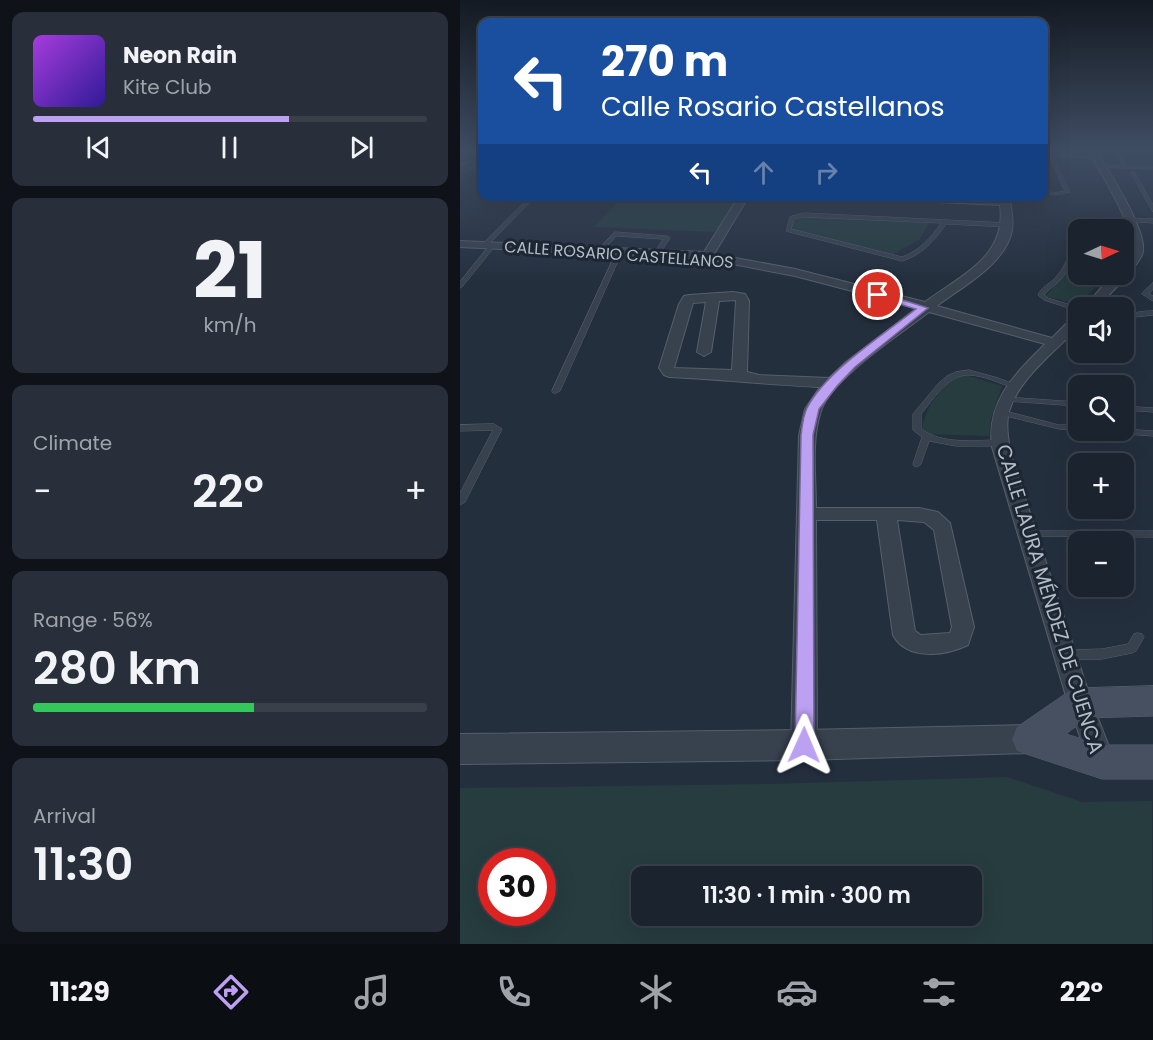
<!DOCTYPE html>
<meta charset="utf-8">
<style>
:root{--surface:#1b232e;--page:#282f3a;--text:#f1f3f6;--muted:#a0a4aa;--line:#39404a;--accent:#bca0f2}
body{margin:0;font-family:Poppins,sans-serif;background:var(--page);color:var(--text);height:100vh;display:flex;flex-direction:column;font-size:22px;white-space:nowrap}
*{box-sizing:border-box;margin:0}
p{font-size:20px;color:var(--muted)}
.icon{flex:none;width:33px;height:33px;fill:none;stroke:currentColor;stroke-width:2;stroke-linecap:round;stroke-linejoin:round}
.map{position:relative;flex:1;overflow:hidden}
.panel{display:flex;flex-direction:column;gap:12px;padding:12px;background:#0f1319;width:460px}
.panel>*{flex:none}
.banner{position:absolute;left:18px;top:18px;width:570px;height:183px;border-radius:12px;box-shadow:0 6px 24px #0002,0 0 0 2px var(--line);background:#1a4fa0;color:#fff;overflow:hidden}
.needle{width:39px;rotate:86deg}
.buttons{position:absolute;left:608px;top:219px;display:grid;gap:12px}
.buttons a{display:grid;place-items:center;width:66px;height:66px;border-radius:12px;background:var(--surface);box-shadow:0 6px 24px #0002,0 0 0 2px var(--line);font-size:30px}
.speed{position:absolute;left:18px;top:848px;display:flex;gap:12px;font-size:30px;font-weight:700;text-align:center}
.speed>*{display:grid;place-content:center;width:78px;height:78px;border-radius:50%;background:var(--surface);box-shadow:0 6px 24px #0002,0 0 0 2px var(--line);line-height:1}
.speed .limit{border:9px solid #d22;background:#fff;color:#111}
.pin{position:absolute;display:grid;place-items:center;width:51px;height:51px;color:#fff;margin:-26px;border:3px solid #fff;border-radius:50%;box-shadow:0 2px 6px #0007}
.me{position:absolute;width:66px;margin:-33px;rotate:1deg;stroke-linejoin:round;filter:drop-shadow(0 0 4px #0008)}
.turn{display:flex;align-items:center;gap:21px;height:126px;padding:0 24px;font-size:27px}
.turn .icon{width:78px;height:78px;stroke-width:2.5}
.turn b{display:block;font-size:42px;line-height:51px}
.lanes{display:flex;align-items:center;height:57px;padding:0 24px;background:#0003;justify-content:center;gap:30px;direction:ltr}
.lanes .off{opacity:.35}
.big{font-size:45px;font-weight:600;line-height:1.1}
.panel .tile{flex:1;display:flex;flex-direction:column;justify-content:center;gap:9px;min-width:0;padding:0 21px;border-radius:12px;background:var(--page)}
.panel .dial{align-items:center;gap:0}
.dial b{font-size:78px;line-height:1}
.song{display:flex;align-items:center;gap:18px}
.cover{width:72px;height:72px;border-radius:9px;background:linear-gradient(135deg,hsl(280 70% 55%),hsl(250 70% 35%))}
.played{height:6px;border-radius:3px;background:linear-gradient(90deg,var(--accent) 65%,var(--line) 65%)}
.keys{display:flex;justify-content:space-around;direction:ltr}
.heat{display:flex;justify-content:space-between;align-items:center;font-size:33px;direction:ltr}
.charge{height:9px;border-radius:4px;background:linear-gradient(90deg,#34c759 56%,var(--line) 0)}
.trip{position:absolute;left:171px;top:866px;width:351px;height:60px;border-radius:12px;background:var(--surface);box-shadow:0 6px 24px #0002,0 0 0 2px var(--line);font-weight:600;line-height:60px;text-align:center}
.tab-bar{display:flex;height:96px;justify-content:space-around;align-items:center;background:#0b0e12;color:var(--muted)}
.tab-bar .icon{width:42px;height:42px}
.tab-bar .on{color:var(--accent)}
.tab-bar b{font-size:27px;color:var(--text)}
main{display:flex;flex:1;min-height:0}
.map>svg:first-child{display:block}
.green{fill:#263c3f;fill-rule:evenodd}
.lines{fill:none;stroke-linecap:round;stroke-linejoin:round}
.service-casing{stroke:#565f6c;stroke-width:1}
.minor-casing{stroke:#565f6c;stroke-width:2}
.tertiary-casing{stroke:#565f6c;stroke-width:2}
.secondary-casing{stroke:#565f6c;stroke-width:1}
.service{fill:#38414e;fill-rule:evenodd}
.minor{fill:#38414e;fill-rule:evenodd}
.tertiary{fill:#38414e;fill-rule:evenodd}
.secondary{fill:#465061;fill-rule:evenodd}
.shaded-wall{fill:#303945}
.building{fill:#455162;stroke:#303945;stroke-width:1.5}
.route{fill:#bca0f2;stroke:#7a689d;stroke-width:1.5}
.labels{text-anchor:middle;stroke-width:6;stroke-linejoin:round;paint-order:stroke}
.far-street-label{font-size:16px;fill:#b4bcc9;stroke:#1d2633}
.street-label{font-size:20px;fill:#b4bcc9;stroke:#1d2633}
</style>
<main>
<section class="panel">
<div class="tile">
<div class="song"><i class="cover"></i><div><b>Neon Rain</b><p>Kite Club</p></div></div>
<div class="played"></div>
<div class="keys"><svg class="icon" aria-label="previous" viewBox="0 0 24 24"><path d="M18 5L8 12l10 7zM5 5v14"/></svg><svg class="icon" aria-label="pause" viewBox="0 0 24 24"><path d="M8 5v14M16 5v14"/></svg><svg class="icon" aria-label="next" viewBox="0 0 24 24"><path d="M6 5l10 7-10 7zM19 5v14"/></svg></div>
</div>
<div class="tile dial"><b>21</b><p>km/h</p></div>
<div class="tile"><p>Climate</p>
<div class="heat"><a>−</a><b class="big">22°</b><a>+</a></div>
</div>
<div class="tile"><p>Range · 56%</p><b class="big">280 km</b><div class="charge"></div></div>
<div class="tile"><p>Arrival</p><b class="big">11:30</b></div>
</section>
<div class="map">
<svg width="693" height="944" viewBox="0 0 693 944">
<rect width="100%" height="100%" fill="#242f3e"/>
<g class="green">
<polygon points="163,197 163,196 278,197 255,232 134,227"/>
<polygon points="334,216 469,223 459,240 430,256 329,231"/>
<polygon points="618,254 618,274 646,275 619,305 586,296 613,265"/>
<path d="M498,373L542,386L531,418L529,436L461,434C466,405 478,392 498,373Z"/>
<path d="M547,777L622,802L692,801V944H0V788L311,784ZM32,861H82V912H32ZM182,876H512V915H182Z"/>
</g>
<g class="lines">
<defs>
<g id="service">
<polygon points="655,151 659,151 667,166 693,167 693,169 638,167 640,165 662,165"/>
<polygon points="584,154 636,156 638,157 636,158 593,157 610,192 594,195 584,192 584,190 594,193 605,191 589,156 584,156"/>
<polygon points="673,172 675,173 693,205 693,212 671,173"/>
<polygon points="71,196 76,196 27,246 23,246 23,244"/>
<path d="M344,213L548,223L551,225L548,227L486,224C475,240 462,255 442,261L326,231L330,217ZM344,217L481,223C471,238 459,251 442,257L331,229L334,219Z"/>
<polygon points="669,218 693,219 693,223 667,221 666,220"/>
<path d="M625,222L673,225L676,227L673,229L625,226L618,227C617,248 614,266 599,281C594,286 588,290 584,295L588,298L620,308H618V311L584,300L578,295C581,288 589,284 594,279C609,264 612,246 612,226Z"/>
<polygon points="155,232 207,236 210,238 199,255 197,256 194,254 203,239 156,236 142,252 138,252 138,250"/>
<polygon points="30,245 35,246 2,287 0,288 0,282"/>
<polygon points="157,251 162,252 100,391 96,393 93,393 92,391"/>
<polygon points="693,283 693,289 689,294 693,296 693,301 682,294"/>
<path d="M693,311V315L675,317L663,327V320C671,312 681,311 693,311Z"/>
<polygon points="642,352 649,352 647,357 644,357 640,355"/>
<path d="M509,370L538,378L559,386L555,388C540,384 524,375 508,375C487,375 473,400 461,414V429C484,445 513,440 540,440L544,443L540,446H496L469,441L461,464L457,467L454,466L453,464L462,437L453,430V414L478,384L487,376L496,372Z"/>
<polygon points="544,397 618,402 618,406 547,401 544,401 543,399"/>
<polygon points="663,406 693,408 693,412 663,410"/>
<polygon points="538,410 541,410 599,425 618,425 618,430 599,429 538,414 537,412"/>
<polygon points="34,424 42,429 5,502 0,505 0,493 33,430 0,431 0,425"/>
<polygon points="663,429 693,431 693,436 649,433 645,430 663,430"/>
<polygon points="567,531 693,531 693,537 563,536 562,534 563,532"/>
<polygon points="678,633 682,634 684,637 676,651 672,653 642,659 605,660 601,658 599,655 601,652 605,650 642,649 668,644 674,634"/>
</g>
<g id="minor">
<path d="M629,151H637C648,171 691,235 682,255C675,270 650,293 637,308H624L653,274H663V264C668,259 672,255 672,248C673,223 641,174 629,151Z"/>
<polygon points="22,161 22,168 19,167 18,164"/>
<path d="M279,196H289L254,254L335,269L465,302C501,275 547,257 540,205L415,199L410,196L540,199L539,196H549C551,207 554,219 552,230C546,264 503,286 477,306L592,338L613,317L618,316V328C596,350 554,383 548,416C546,430 549,444 552,458L632,703L655,762L651,771L642,774L633,771L629,762L608,703L532,447C526,401 555,374 585,344L469,312C442,333 371,379 361,411C351,441 356,476 356,508H459L478,512L490,523L514,627L508,645C485,656 447,661 433,635L417,520H356L357,745L353,753L344,757L335,753L331,745L339,435L345,409L360,387C309,385 260,379 209,377L204,375L199,368L219,304L224,296L229,295L273,292L285,294L289,301L287,372L299,375L369,378L386,362L457,308L335,276L247,259L0,247V241L244,252ZM276,300L272,370L214,368L233,303L246,302L237,352L244,356L251,352L259,301ZM437,520L464,522L474,530L492,627L490,633L461,635L455,631Z"/>
</g>
<polygon id="tertiary" points="570,725 581,729 586,739 581,749 570,753 344,760 0,764 0,734 344,730"/>
<polygon id="secondary" points="693,686 693,716 627,718 606,734 642,745 693,745 693,779 642,779 557,751 552,739 557,727 608,692 620,688"/>
</defs>
<use href="#service" class="service-casing"/>
<use href="#minor" class="minor-casing"/>
<use href="#tertiary" class="tertiary-casing"/>
<use href="#secondary" class="secondary-casing"/>
<use href="#service" class="service"/>
<use href="#minor" class="minor"/>
<use href="#tertiary" class="tertiary"/>
<use href="#secondary" class="secondary"/>
</g>
<g class="shaded-wall">
<polygon points="10,151 22,151 0,165 0,157"/>
<polygon points="13,161 15,168 0,177 0,169"/>
</g>
<g class="building">
<polygon points="0,151 10,151 0,157"/>
<polygon points="0,160 13,161 0,169"/>
</g>
<linearGradient id="sky" x2="0" y2="1"><stop stop-color="#141a22"/><stop offset="0.53" stop-color="#3f4d63"/><stop offset="1" stop-color="#3f4d63" stop-opacity="0"/></linearGradient>
<rect width="693" height="283" fill="url(#sky)"/>
<path class="route" d="M418,292L468,308L395,367L377,386L359,409L353,435L354,745L351,752L344,754L337,752L335,745L341,435C342,427 343,416 347,408C366,371 423,335 456,309L415,297L414,295Z"/>
<g class="labels">
<g class="far-street-label">
<text transform="translate(159 254) rotate(4)" y="6">CALLE ROSARIO CASTELLANOS</text>
</g>
<g class="street-label">
<text transform="translate(590 599) rotate(73)" y="7">CALLE LAURA MÉNDEZ DE CUENCA</text>
</g>
</g>
</svg>
<div class="buttons">
<a><svg class="needle" viewBox="-14 -14 28 28"><path d="M0-13l5 13h-10z" fill="#e53935"/><path d="M0 13l5-13h-10z" fill="#a0a4aa"/></svg></a>
<a><svg class="icon" aria-label="sound" viewBox="0 0 24 24"><path d="M4 9h4l5-4v14l-5-4H4zM17 9q2 3 0 6"/></svg></a>
<a><svg class="icon" aria-label="search" viewBox="0 0 24 24"><circle cx="10" cy="10" r="6"/><path d="M15 15l6 6"/></svg></a>
<a>+</a>
<a>−</a>
</div>
<div class="speed"><div class="limit">30</div></div>
<div class="pin" style="left:418px;top:295px;background:#d93025"><svg class="icon" aria-label="arrive" viewBox="0 0 24 24"><path d="M6 21V4h12l-3 4 3 4H6"/></svg></div>
<svg class="me" style="left:344px;top:745px" viewBox="-20 -20 40 40"><path d="M0-17L14 15 0 8-14 15z" fill="#bca0f2" stroke="#fff" stroke-width="4"/></svg>
<div class="trip">11:30 · 1 min · 300 m</div>
<div class="banner">
<div class="turn"><svg class="icon" aria-label="left" viewBox="0 0 24 24"><path d="M17 20v-9H6M10 6l-5 5 5 5"/></svg><div><b>270 m</b>Calle Rosario Castellanos</div></div>
<div class="lanes"><svg class="icon" aria-label="left" viewBox="0 0 24 24"><path d="M17 20v-9H6M10 6l-5 5 5 5"/></svg><svg class="icon off" aria-label="ahead" viewBox="0 0 24 24"><path d="M12 20V5M6 11l6-6 6 6"/></svg><svg class="icon off" aria-label="right" viewBox="0 0 24 24"><path d="M7 20v-9h11M14 6l5 5-5 5"/></svg></div>
</div>
</div>
</main>
<nav class="tab-bar">
<b>11:29</b>
<svg class="icon on" aria-label="directions" viewBox="0 0 24 24"><path d="M12 3l9 9-9 9-9-9zM9 14v-3h6M13 9l2 2-2 2"/></svg>
<svg class="icon" aria-label="music" viewBox="0 0 24 24"><path d="M9 18V5l10-2v13"/><circle cx="6" cy="18" r="3"/><circle cx="16" cy="16" r="3"/></svg>
<svg class="icon" aria-label="phone" viewBox="0 0 24 24"><path d="M5 4h4l2 5-3 2q2 4 5 5l2-3 5 2v4C11 20 4 13 5 4z"/></svg>
<svg class="icon" aria-label="climate" viewBox="0 0 24 24"><path d="M12 3v18M4 7l16 10M4 17L20 7"/></svg>
<svg class="icon" aria-label="car" viewBox="0 0 24 24"><path d="M5 17H2v-5l4-1 3-4h7l3 4 3 1v5h-3M9 17h6M6 11h13"/><circle cx="7" cy="17" r="2"/><circle cx="17" cy="17" r="2"/></svg>
<svg class="icon" aria-label="filters" viewBox="0 0 24 24"><path d="M4 7h16M4 17h16"/><circle cx="9" cy="7" r="2"/><circle cx="15" cy="17" r="2"/></svg>
<b>22°</b>
</nav>
